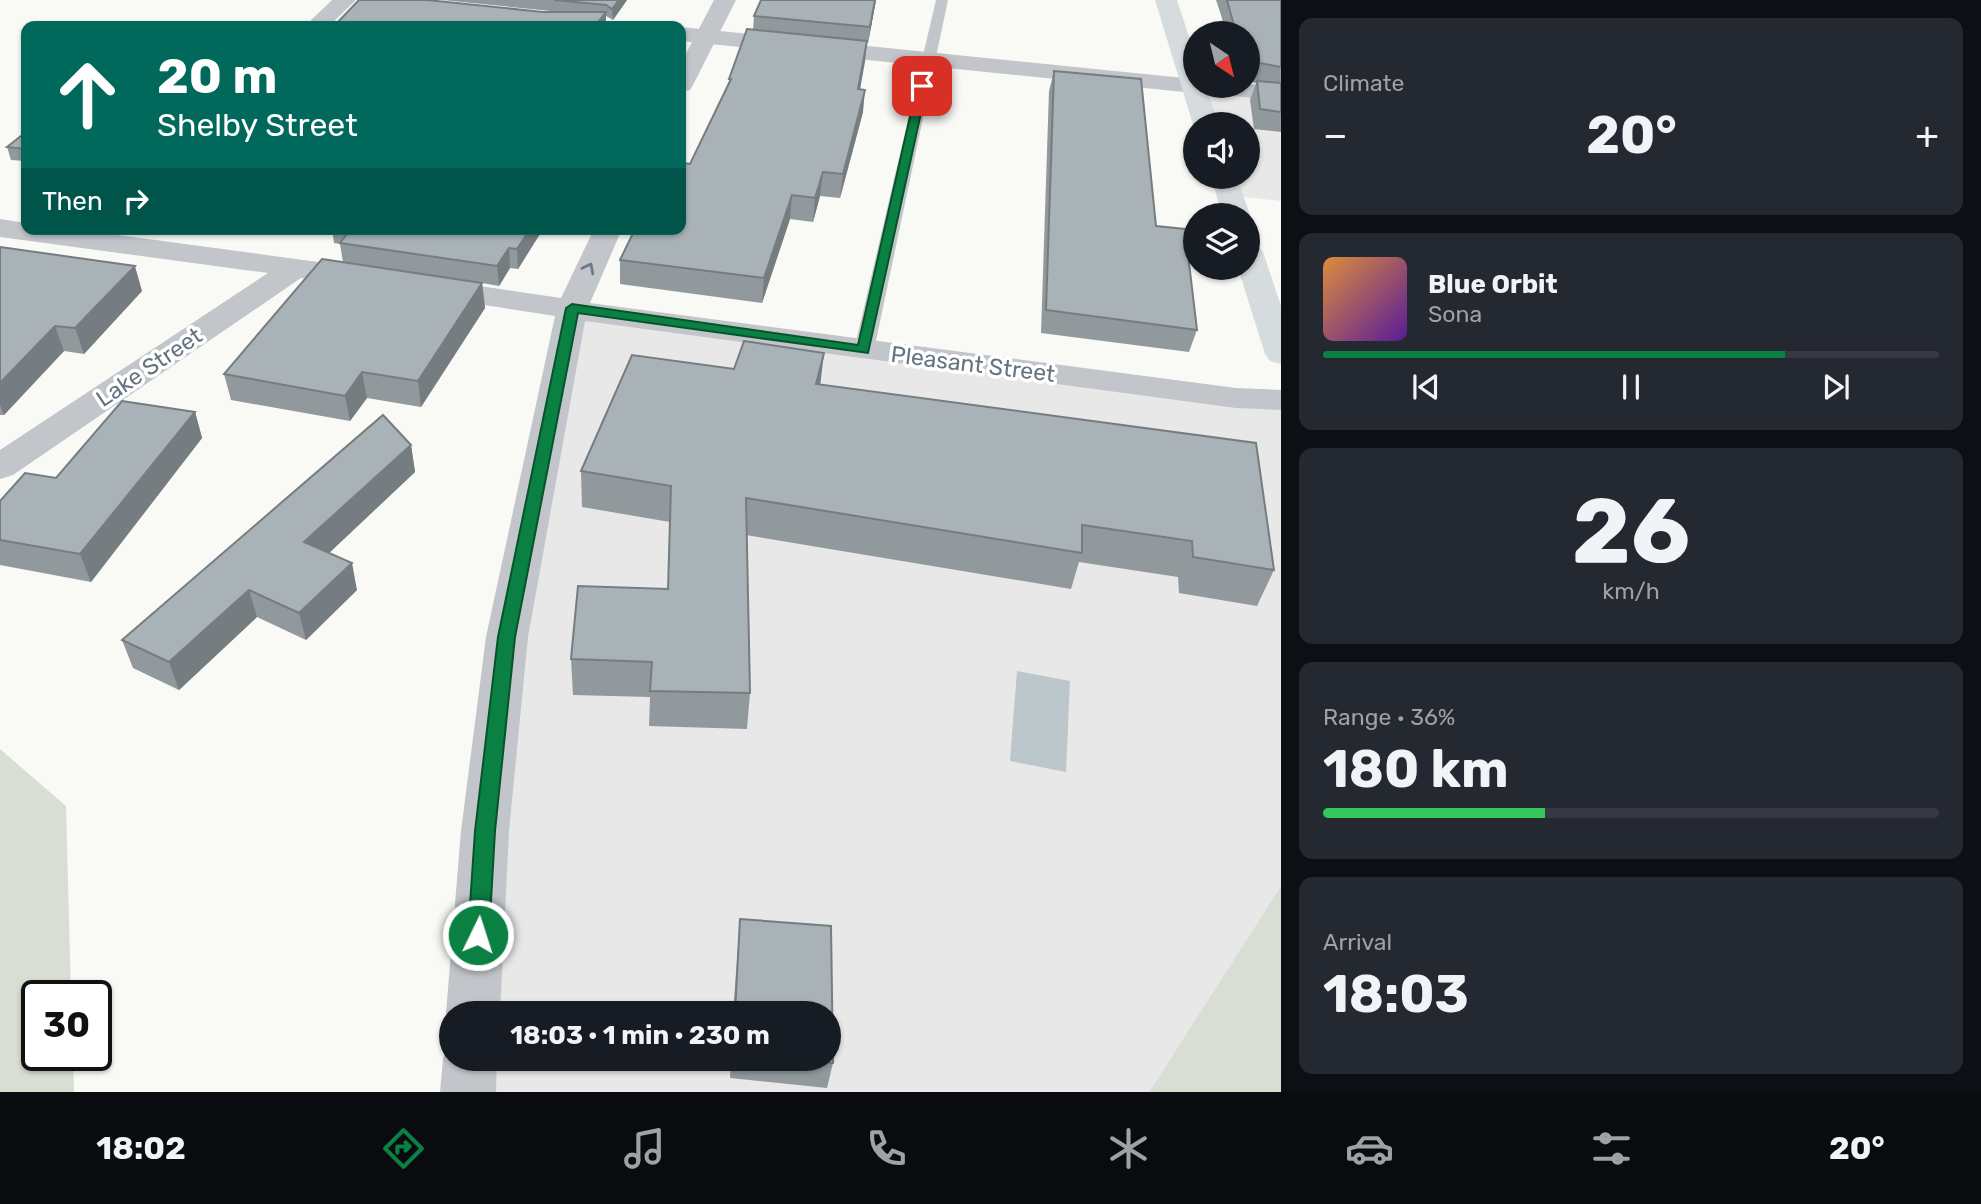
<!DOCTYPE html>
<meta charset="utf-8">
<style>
:root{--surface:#171b24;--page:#242831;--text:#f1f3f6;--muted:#9ea1a6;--line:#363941;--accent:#0b8043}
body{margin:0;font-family:Rubik,sans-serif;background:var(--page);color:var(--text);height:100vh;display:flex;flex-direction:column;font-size:26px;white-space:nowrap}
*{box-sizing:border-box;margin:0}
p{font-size:23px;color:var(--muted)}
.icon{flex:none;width:38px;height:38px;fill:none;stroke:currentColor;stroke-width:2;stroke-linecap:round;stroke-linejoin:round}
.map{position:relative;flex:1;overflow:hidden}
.sheet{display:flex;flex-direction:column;gap:18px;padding:18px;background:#0d0f14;width:700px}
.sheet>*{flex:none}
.banner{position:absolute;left:21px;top:21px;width:665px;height:214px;border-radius:14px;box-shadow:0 2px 5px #0004;background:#00695c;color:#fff;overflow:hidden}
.needle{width:46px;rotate:145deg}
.controls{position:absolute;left:1183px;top:21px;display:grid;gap:14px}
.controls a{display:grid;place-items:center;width:77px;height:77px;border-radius:50%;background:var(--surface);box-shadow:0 2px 5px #0004;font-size:35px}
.speed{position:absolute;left:21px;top:980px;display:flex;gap:14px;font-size:35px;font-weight:700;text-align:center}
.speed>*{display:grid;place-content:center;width:91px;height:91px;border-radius:50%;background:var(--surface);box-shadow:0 2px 5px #0004;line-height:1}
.speed .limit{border:4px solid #111;border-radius:10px;background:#fff;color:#111}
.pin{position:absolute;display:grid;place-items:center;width:60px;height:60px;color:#fff;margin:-30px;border-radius:14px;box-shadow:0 4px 10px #0006}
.me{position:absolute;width:77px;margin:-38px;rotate:4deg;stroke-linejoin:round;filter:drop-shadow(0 0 5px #0008)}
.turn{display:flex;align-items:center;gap:24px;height:147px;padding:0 21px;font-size:32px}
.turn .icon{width:91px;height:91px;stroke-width:2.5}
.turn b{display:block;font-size:49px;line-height:60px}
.then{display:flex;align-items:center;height:66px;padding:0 21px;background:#0003;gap:14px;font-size:26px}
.big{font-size:52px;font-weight:700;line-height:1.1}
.sheet .widget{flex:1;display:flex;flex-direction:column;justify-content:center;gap:10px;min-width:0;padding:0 24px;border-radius:14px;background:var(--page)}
.sheet .dial{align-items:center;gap:0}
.dial b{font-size:91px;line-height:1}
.song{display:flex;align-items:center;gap:21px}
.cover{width:84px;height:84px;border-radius:10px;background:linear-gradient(135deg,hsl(30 70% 55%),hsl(270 70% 35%))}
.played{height:7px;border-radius:4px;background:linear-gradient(90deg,var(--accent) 75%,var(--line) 75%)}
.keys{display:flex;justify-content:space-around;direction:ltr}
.heat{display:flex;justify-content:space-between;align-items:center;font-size:38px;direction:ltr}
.charge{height:10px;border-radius:5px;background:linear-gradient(90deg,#34c759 36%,var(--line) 0)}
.trip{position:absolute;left:439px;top:1001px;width:402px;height:70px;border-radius:35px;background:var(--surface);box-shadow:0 2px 5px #0004;font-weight:700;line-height:70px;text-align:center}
.tab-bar{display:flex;height:112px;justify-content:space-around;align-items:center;background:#090b0e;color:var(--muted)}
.tab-bar .icon{width:49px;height:49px}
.tab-bar .on{color:var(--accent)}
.tab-bar b{font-size:32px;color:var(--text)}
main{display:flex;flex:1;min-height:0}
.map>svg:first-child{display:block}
.built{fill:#e7e8e7}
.green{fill:#d9ded5}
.water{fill:#bbc7cb}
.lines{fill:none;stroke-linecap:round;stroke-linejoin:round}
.service{fill:#c2c6ca;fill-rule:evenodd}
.minor{fill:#c2c6ca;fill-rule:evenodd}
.tertiary{fill:#c2c6ca;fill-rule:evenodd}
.secondary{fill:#d6dbde;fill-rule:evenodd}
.wall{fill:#91999d}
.shaded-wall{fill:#767d80}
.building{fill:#a9b2b7;stroke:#767d80;stroke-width:2}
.oneway{stroke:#697985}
.route{fill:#0b8043;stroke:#07532c;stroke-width:2}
.labels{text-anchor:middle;stroke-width:7;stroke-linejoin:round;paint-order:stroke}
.street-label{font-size:23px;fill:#647581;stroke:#fff}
</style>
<main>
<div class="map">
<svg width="1281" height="1092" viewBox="0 0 1281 1092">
<rect width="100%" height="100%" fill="#f9f9f6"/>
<g class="built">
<polygon points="1194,86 1281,94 1281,201 1229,195 1224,177 1248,177 1248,124 1207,124"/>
<polygon points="572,308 1281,400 1281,886 1149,1092 468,1092 470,1059 830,1059 830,1013 473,1013 485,831"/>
</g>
<g class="green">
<polygon points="0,749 66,806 71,996 37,996 37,1055 73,1055 74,1092 0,1092"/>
<polygon points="1281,886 1281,1092 1149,1092"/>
</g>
<polygon class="water" points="1017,671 1070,681 1066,772 1010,761"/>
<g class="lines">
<polygon class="service" points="936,0 948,0 874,350 864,356 854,350"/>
<g class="minor">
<polygon points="332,0 356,0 329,26 305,26"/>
<polygon points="714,0 736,0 693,85 690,90 681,92 681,63"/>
<polygon points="1195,79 1195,86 1248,84 1281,87 1281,101 1185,91 1182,86 1185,81"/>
<polygon points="0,219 26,223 26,229 73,229 363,268 374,271 378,277 374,283 363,286 301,278 13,475 0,479 0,450 268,273 0,237"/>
<polygon points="594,229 622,229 590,303 1236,388 1281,390 1281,410 1236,408 585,321 528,637 509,831 500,1013 452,1013 452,1024 446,1013 461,831 486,637 555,316 433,297 422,294 418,288 422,282 433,279 561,298"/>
<polygon points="451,1040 452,1059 497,1059 496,1092 440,1092 443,1059"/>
</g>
<polygon class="tertiary" points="681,27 1194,79 1195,86 1206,86 1203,91 1194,93 681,41"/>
<g class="secondary">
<polygon points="1155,0 1177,0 1195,55 1195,86 1206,86 1218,124 1195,124 1195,127 1193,124"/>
<polygon points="1211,177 1237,177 1250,215 1248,218 1248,215 1222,215"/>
<polygon points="1248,243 1258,246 1263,252 1281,306 1281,364 1270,361 1265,354 1238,268 1248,268"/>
</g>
</g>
<g class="wall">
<polygon points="442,0 627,0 613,20 606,16 606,26 334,26 543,12 561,12"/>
<polygon points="876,0 868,43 867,43 860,89 863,112 840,198 820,196 813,222 790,219 762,303 620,284 620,260 681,229 690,164 729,85 729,79 753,30 754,16"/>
<polygon points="1216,0 1281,0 1281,132 1254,129 1250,100 1256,83 1248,81 1248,33 1226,33 1221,15"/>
<polygon points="1054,71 1156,226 1197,330 1189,352 1041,333 1049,91"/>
<polygon points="26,132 26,161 11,160 7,147"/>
<polygon points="332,229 543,229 518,269 510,268 499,286 482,283 485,308 421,407 367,398 350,421 231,400 224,374 343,262 340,244 334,243"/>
<polygon points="0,247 142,291 84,354 64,351 4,415 0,415"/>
<polygon points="820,385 1274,570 1257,606 1179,593 1178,577 1079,562 1071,589 746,535 750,693 747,729 649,726 650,697 573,695 571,659 668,589 670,522 582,507 581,471"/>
<polygon points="195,412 202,438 91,582 0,565 0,501 56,478"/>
<polygon points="411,445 415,472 329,553 357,590 306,640 257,617 179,690 133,668 122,640"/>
<polygon points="740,919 831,926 833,1063 827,1088 730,1078 731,1059 830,1059 830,1013 733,1013"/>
</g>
<g class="shaded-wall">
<polygon points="619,0 627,0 613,20 612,9"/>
<polygon points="875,0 876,0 868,43 870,27"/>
<polygon points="606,12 606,26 595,26"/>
<polygon points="867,41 865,62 856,111 858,89"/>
<polygon points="865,90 863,112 840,198 843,174"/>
<polygon points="823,172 820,196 813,222 815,198"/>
<polygon points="792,195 790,219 762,303 764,278"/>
<polygon points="530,229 543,229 518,269 517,249"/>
<polygon points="509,248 510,268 499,286 497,266"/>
<polygon points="135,266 142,291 84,354 75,328"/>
<polygon points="482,283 485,308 421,407 418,381"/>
<polygon points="55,326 64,351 4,415 0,405 0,383"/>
<polygon points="824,353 820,387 816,384"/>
<polygon points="362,372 367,398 350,421 345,396"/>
<polygon points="195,412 202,438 91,582 80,554"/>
<polygon points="411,445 415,472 311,570 304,542"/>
<polygon points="352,563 357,590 306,640 299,613"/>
<polygon points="249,590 257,617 179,690 169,662"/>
</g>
<g class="building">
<polygon points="359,0 427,0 543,12 606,12 595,26 334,26"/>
<polygon points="554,0 619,0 612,9 606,5"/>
<polygon points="761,0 875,0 870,27 754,16"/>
<polygon points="1227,0 1281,0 1281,67 1254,62 1253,55 1248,54 1248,33 1236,33"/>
<polygon points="747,29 867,41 858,89 865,90 843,174 823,172 815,198 792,195 764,278 620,260 635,229 681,229 681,170 684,163 690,164 731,79 729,79"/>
<polygon points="1054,71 1141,79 1156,226 1185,229 1197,330 1046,310"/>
<polygon points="1257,81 1281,83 1281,112 1260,109"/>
<polygon points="26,132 26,149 7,147"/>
<polygon points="351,229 530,229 517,249 509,248 497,266 340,243"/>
<polygon points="0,247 135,266 75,328 55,326 0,383"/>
<polygon points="322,259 482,283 418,381 362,372 345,396 224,374"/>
<polygon points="744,341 824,353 816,384 1256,443 1274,570 1193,557 1192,541 1082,525 1082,553 746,498 750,693 650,691 652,662 571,659 578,586 668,589 671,486 581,471 632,355 734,369"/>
<polygon points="122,401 195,412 80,554 0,540 0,501 25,473 56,478"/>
<polygon points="383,415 411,445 304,542 352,563 299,613 249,590 169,662 122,640"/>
<polygon points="740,919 831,926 833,1063 789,1059 830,1059 830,1013 735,1013"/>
</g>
<defs><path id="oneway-chevron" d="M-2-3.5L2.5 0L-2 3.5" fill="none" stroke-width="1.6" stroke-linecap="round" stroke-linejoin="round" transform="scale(1.75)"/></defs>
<use class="oneway" href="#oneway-chevron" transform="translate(589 268) rotate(-63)"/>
<polygon class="route" points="922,83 927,86 868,353 578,313 515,637 495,831 489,935 486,942 478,945 471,942 468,935 475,831 498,637 566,308 572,304 858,345 917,86"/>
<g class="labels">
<g class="street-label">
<text transform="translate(973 364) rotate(7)" y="8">Pleasant Street</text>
<text transform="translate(149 367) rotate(-34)" y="8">Lake Street</text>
</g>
</g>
</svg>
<div class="controls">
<a><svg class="needle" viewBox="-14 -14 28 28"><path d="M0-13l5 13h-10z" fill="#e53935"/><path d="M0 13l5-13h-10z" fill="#9ea1a6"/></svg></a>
<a><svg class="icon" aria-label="sound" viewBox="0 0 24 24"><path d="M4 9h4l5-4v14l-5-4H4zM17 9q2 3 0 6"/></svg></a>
<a><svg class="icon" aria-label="layers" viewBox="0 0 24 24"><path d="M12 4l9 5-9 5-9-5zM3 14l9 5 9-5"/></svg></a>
</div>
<div class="speed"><div class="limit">30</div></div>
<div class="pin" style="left:922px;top:86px;background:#d93025"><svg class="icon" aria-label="arrive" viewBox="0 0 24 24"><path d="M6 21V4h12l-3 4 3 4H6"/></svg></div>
<svg class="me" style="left:478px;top:935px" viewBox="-20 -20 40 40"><circle r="17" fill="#0b8043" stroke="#fff" stroke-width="3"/><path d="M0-11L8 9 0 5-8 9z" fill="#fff"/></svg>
<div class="trip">18:03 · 1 min · 230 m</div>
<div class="banner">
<div class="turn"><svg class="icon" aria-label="ahead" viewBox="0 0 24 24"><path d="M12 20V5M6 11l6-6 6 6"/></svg><div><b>20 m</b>Shelby Street</div></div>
<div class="then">Then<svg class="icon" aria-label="right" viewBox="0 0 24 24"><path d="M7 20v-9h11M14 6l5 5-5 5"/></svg></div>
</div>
</div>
<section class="sheet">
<div class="widget"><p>Climate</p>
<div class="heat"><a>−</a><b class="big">20°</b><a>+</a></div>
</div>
<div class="widget">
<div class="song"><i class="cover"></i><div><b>Blue Orbit</b><p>Sona</p></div></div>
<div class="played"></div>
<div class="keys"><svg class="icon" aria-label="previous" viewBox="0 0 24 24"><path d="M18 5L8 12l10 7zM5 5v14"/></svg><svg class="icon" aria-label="pause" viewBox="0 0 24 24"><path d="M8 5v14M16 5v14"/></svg><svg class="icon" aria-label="next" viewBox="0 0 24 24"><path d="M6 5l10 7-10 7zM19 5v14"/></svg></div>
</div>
<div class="widget dial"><b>26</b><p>km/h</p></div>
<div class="widget"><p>Range · 36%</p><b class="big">180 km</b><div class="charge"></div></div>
<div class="widget"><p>Arrival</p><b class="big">18:03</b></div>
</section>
</main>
<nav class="tab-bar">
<b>18:02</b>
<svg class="icon on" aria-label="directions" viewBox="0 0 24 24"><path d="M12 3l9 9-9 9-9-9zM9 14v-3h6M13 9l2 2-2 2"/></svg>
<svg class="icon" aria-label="music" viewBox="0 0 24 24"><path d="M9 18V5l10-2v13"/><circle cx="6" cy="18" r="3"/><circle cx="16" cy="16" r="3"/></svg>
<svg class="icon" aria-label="phone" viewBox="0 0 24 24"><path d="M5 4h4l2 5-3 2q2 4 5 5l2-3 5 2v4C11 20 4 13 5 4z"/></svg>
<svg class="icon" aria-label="climate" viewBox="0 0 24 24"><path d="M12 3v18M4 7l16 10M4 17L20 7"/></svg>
<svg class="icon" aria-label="car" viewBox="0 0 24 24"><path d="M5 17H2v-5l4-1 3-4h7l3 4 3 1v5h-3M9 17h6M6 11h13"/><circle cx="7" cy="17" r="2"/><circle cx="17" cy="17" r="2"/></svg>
<svg class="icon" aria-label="filters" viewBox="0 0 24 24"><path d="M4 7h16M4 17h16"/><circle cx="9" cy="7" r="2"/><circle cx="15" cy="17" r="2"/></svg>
<b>20°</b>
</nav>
